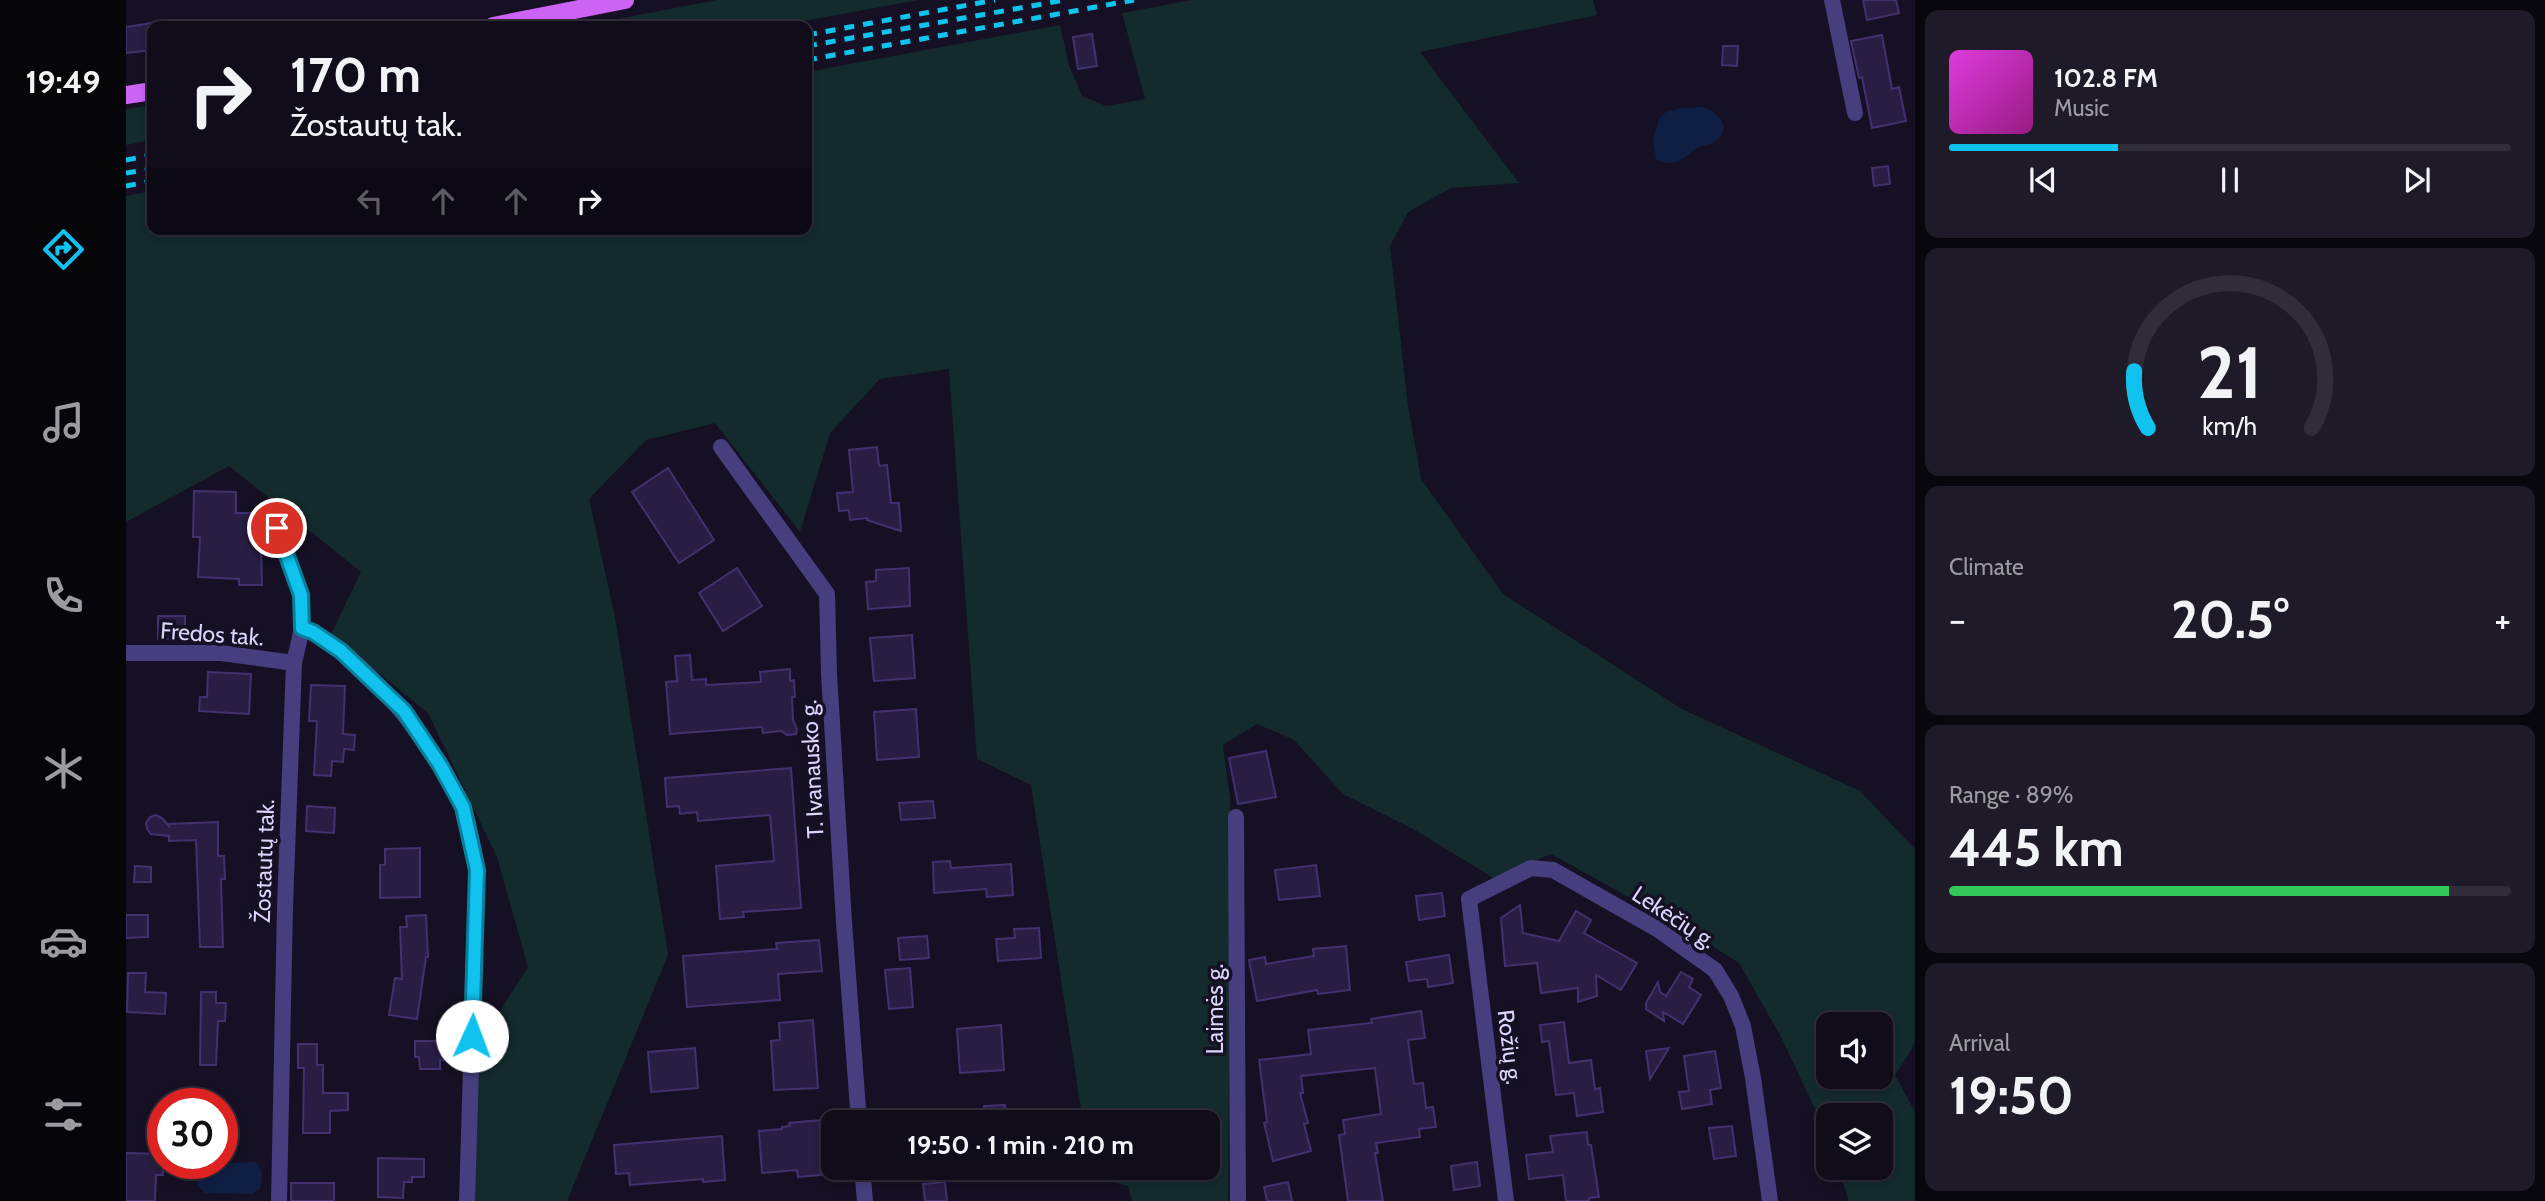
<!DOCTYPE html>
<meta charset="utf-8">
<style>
:root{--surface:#100c1a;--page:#1e1a27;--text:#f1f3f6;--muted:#9c9ba2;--line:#302c39;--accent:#0fc3ee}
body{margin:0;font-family:Cabin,sans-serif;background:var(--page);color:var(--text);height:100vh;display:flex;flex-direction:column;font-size:26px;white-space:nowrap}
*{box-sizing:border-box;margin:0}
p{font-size:23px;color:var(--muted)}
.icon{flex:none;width:38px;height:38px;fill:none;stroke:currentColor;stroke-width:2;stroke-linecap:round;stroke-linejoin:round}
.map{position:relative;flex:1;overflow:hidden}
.drawer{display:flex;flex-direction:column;gap:10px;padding:10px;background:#09070e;width:630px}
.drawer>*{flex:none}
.guide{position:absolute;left:21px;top:21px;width:665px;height:214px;border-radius:14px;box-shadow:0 4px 10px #0003,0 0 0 2px var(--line);background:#100c1a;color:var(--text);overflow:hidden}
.buttons{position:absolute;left:1690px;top:1012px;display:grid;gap:14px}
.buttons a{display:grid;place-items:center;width:77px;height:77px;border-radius:14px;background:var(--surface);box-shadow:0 4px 10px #0003,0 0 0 2px var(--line);font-size:35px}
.speed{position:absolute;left:21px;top:1088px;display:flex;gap:14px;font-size:35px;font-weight:700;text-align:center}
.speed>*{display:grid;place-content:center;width:91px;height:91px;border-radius:50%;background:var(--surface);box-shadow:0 4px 10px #0003,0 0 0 2px var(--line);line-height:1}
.speed .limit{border:10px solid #d22;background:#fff;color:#111}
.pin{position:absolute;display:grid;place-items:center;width:60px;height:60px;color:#fff;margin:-30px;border:4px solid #fff;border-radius:50%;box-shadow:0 2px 7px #0007}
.me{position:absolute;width:77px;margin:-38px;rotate:2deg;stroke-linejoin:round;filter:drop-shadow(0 0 5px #0008)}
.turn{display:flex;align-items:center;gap:24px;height:147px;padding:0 28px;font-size:32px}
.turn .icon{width:91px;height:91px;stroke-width:2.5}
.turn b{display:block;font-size:49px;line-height:60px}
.lanes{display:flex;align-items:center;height:66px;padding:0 28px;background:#0003;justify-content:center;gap:35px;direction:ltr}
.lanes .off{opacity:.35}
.big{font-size:52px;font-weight:800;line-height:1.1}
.drawer .widget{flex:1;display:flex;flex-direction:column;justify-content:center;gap:10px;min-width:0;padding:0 24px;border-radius:14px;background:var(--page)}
.drawer .dial{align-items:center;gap:0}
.dial svg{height:182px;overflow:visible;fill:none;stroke:var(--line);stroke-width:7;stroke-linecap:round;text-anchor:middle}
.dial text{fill:var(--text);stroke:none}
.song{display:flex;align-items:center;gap:21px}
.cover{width:84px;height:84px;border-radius:10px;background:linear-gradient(135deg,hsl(300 70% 55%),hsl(310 70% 35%))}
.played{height:7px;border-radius:4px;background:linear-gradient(90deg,var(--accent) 30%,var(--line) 30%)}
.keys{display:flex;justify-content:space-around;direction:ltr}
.heat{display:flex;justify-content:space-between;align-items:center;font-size:38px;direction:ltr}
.charge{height:10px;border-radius:5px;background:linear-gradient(90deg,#34c759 89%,var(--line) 0)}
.trip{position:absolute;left:695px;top:1110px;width:399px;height:70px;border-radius:14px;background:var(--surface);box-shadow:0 4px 10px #0003,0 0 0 2px var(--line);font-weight:800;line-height:70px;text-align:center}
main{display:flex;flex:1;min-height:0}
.tab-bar{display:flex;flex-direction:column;width:126px;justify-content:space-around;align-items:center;background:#06050a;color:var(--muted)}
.tab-bar .icon{width:49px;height:49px}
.tab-bar .current{color:var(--accent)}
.tab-bar b{font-size:32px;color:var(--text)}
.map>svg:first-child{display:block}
.green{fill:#132b2d;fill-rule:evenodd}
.water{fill:#0f1e43}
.building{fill:#281d43;stroke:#42316e;stroke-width:2}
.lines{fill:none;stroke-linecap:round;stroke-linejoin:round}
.street{stroke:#463e7f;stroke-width:16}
.primary{stroke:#cc63f5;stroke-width:18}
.rail{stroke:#0fc3ee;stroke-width:5;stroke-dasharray:10 9;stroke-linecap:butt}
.route-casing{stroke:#0a7f9b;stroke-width:18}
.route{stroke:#0fc3ee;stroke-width:12}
.labels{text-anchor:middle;stroke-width:7;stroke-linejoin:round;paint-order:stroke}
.street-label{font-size:23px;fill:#ddd5fc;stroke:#151023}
</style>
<main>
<nav class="tab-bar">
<b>19:49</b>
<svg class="icon current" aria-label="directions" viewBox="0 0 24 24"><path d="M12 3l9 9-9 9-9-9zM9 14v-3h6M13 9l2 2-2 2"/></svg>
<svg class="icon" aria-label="music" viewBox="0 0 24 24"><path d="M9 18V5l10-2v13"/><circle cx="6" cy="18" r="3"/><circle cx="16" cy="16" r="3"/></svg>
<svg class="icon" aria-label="phone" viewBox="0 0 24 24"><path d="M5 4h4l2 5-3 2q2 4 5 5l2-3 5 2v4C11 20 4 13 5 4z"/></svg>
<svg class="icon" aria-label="climate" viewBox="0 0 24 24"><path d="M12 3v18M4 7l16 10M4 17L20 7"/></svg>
<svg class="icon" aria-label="car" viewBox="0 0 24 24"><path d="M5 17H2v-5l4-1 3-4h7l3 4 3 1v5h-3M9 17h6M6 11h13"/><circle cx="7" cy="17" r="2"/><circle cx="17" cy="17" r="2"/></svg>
<svg class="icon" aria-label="filters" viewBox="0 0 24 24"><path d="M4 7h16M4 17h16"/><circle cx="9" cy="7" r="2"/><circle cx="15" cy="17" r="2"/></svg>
</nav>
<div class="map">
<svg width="1789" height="1201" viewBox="0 0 1789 1201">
<rect width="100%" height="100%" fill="#151023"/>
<g class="green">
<polygon points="591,0 793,0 650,26 454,26"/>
<path d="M1066,0H1467L1471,15L1294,52L1393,183L1325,188L1282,212L1264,246L1282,406L1295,479L1377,594L1556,709L1734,791L1789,849V1040L1786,1049L1769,1075L1789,1112V1201H1723L1712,1167H1755V1115H1703V1138L1655,1037L1613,963L1553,925L1425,854L1369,879L1289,830L1217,794L1168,740L1131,724L1097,745L1104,798L1105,832L1102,1201H1006L1002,1186L965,1176L964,1167H1082V1122H957L905,785L851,759L823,369L754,379L704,433L674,532L589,423L520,440L463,499L489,617L542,955L441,1201H349V1050L402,967L371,857L302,713L205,634L235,572L103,466L0,522V196L26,191V229H681V72L934,25L943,65L956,96L980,106L1019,99L996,13ZM1703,1024H1755V1076H1703Z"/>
<polygon points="26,105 26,140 0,145 0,109"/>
</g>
<g class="water">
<path d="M1578,107C1590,112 1608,126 1591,140C1586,145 1576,145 1570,149C1562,154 1555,162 1546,163C1540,164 1535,161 1530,159L1527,138L1533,119L1540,112L1557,108Z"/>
<polygon points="130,1162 136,1172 134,1189 127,1194 79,1193 71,1185 70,1172 77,1164"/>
</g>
<g class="building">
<polygon points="1737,0 1770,0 1773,13 1741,20"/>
<polygon points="26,23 26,50 0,53 0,27"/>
<polygon points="966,34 971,66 952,69 947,37"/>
<polygon points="1756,35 1766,89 1773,87 1780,121 1746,128 1736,77 1733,78 1725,41"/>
<polygon points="1597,46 1612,46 1611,66 1596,65"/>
<polygon points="1762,166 1764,184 1748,186 1746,168"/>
<polygon points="751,447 753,466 761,465 765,503 773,503 775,531 741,520 741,518 724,520 723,510 713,511 711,493 727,492 723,450"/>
<polygon points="542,468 588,540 553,563 506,492"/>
<polygon points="68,491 110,492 110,513 129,513 128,546 135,546 136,585 113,585 113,579 72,577 74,537 67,537"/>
<polygon points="611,568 636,606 597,631 573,593"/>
<polygon points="783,568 784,606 742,609 740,582 750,581 750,570"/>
<rect x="32" y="616" width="27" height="23"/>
<polygon points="786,635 789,678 748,681 744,638"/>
<polygon points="564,655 566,680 580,679 580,685 635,682 634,672 664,669 664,681 668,680 669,697 666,697 667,720 671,729 670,734 661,735 655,731 637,733 636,727 544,734 540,682 551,681 549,656"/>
<polygon points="82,672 125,674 123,714 73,711 74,697 81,697"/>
<polygon points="185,685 219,686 217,734 229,735 228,750 218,749 217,762 206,761 205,776 188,775 191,721 183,721"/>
<polygon points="790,709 793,757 751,760 748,712"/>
<polygon points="1140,751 1150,797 1112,804 1103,758"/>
<polygon points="665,768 675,908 617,912 618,917 594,919 590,866 648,861 644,815 572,821 571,812 554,814 553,806 541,807 539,778"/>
<polygon points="807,801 809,818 775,820 773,803"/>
<polygon points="181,806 209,808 208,833 180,831"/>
<polygon points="30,815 36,818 43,826 43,824 92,822 92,856 98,856 99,879 95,879 97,947 74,947 70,840 43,841 43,836 25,834 21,829 20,823 24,817"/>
<polygon points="294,848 294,897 254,898 254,865 259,865 259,849"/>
<polygon points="824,861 825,868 885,864 887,895 861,897 860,889 808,893 807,862"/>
<polygon points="1190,865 1194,896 1153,900 1149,870"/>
<polygon points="9,866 25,867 25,882 8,882"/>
<polygon points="1316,893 1319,916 1293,920 1290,896"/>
<polygon points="1394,905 1397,933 1433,941 1450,911 1465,920 1458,933 1511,963 1495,990 1470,975 1471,996 1452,1002 1452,988 1415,993 1411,963 1379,966 1375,918"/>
<polygon points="0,915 22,915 22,937 0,938"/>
<polygon points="300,915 302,957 300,957 291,1019 263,1015 269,978 276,979 274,927 281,927 280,916"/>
<polygon points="913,928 915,958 872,961 870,939 889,938 888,929"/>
<polygon points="801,936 803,958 774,960 772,938"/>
<polygon points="693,940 696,971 652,974 654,1000 561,1007 557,956 651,949 650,943"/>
<polygon points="1220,946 1224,990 1192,994 1191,990 1131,1001 1123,960 1139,957 1140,964 1188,956 1187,949"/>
<polygon points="1323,955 1327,983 1302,987 1301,979 1283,981 1280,962"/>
<polygon points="784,968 787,1007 763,1009 759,970"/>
<polygon points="1555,972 1567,979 1563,987 1575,995 1557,1024 1537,1012 1538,1021 1520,1009 1520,1003 1532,982 1534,992 1540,996"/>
<polygon points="2,973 20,973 19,992 40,993 39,1014 1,1012"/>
<polygon points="75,992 90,992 90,1003 100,1003 99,1021 92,1021 90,1065 74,1065"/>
<polygon points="1295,1011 1299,1038 1282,1040 1288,1084 1297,1083 1300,1108 1307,1107 1310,1127 1293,1129 1294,1137 1250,1143 1252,1153 1249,1153 1257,1201 1222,1201 1213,1135 1219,1134 1217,1120 1255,1114 1249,1068 1175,1076 1177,1093 1174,1093 1182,1123 1178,1124 1185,1151 1147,1161 1138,1123 1141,1122 1133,1060 1185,1054 1182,1030 1246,1023 1245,1019"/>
<polygon points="687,1020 692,1088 648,1090 645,1041 654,1040 653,1023"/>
<polygon points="1438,1022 1443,1063 1465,1060 1469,1089 1474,1088 1477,1112 1451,1116 1448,1093 1430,1095 1423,1041 1416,1042 1414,1025"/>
<polygon points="875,1025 878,1070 834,1073 831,1029"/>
<polygon points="289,1041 321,1041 321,1060 314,1060 314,1069 294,1069 293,1057 289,1057"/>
<polygon points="172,1044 191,1044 191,1065 197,1065 197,1093 222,1093 222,1110 204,1111 204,1133 177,1133 178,1068 172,1068"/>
<polygon points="569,1048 572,1088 525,1092 522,1052"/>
<polygon points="1543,1048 1524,1079 1520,1051"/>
<polygon points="1589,1051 1595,1088 1584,1090 1586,1104 1556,1109 1553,1092 1563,1091 1558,1056"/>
<polygon points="879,1105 881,1122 859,1122 858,1106"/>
<polygon points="695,1120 698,1160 694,1160 695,1175 672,1177 671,1170 636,1173 633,1131 656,1129 656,1127 664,1126 663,1123"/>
<polygon points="1606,1126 1610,1156 1588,1159 1583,1128"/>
<polygon points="1461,1132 1462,1145 1465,1145 1473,1197 1463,1198 1463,1201 1440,1201 1437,1175 1403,1179 1400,1155 1427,1152 1424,1136"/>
<polygon points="596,1136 599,1180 577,1182 577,1179 504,1185 503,1173 490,1174 488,1145"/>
<polygon points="0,1153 37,1154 37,1175 30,1175 29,1201 0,1201"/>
<polygon points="252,1158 298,1159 298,1177 286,1177 286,1182 278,1182 277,1198 252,1197"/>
<polygon points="1351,1162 1354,1186 1328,1190 1325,1166"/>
<polygon points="819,1182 821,1201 799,1201 797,1184"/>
<polygon points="1162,1182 1166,1201 1141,1201 1138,1187"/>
<rect x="165" y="1183" width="43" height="18"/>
</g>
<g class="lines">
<g class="street">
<polyline points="1706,0 1729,113"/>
<polyline points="595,447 701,594 703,673 718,922 733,1122"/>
<polyline points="151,528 175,595 176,628 168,663 159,907 153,1201"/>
<path d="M176,628C234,649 314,751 337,808C345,828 347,849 351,870L341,1201"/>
<polyline points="0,653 95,653 168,663"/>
<polyline points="1110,817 1112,1201"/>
<polyline points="736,1167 739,1201"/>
<polyline points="1380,1201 1343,899 1405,868 1427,870 1531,929 1589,970 1605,996 1617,1026 1627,1078 1644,1201"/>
</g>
<g class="primary">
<polyline points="367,26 499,0"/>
<polyline points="0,95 26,91"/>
</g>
<g class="rail">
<polyline points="681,35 869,0"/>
<polyline points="681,46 939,0"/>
<polyline points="681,60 1008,0"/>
<polyline points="0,160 26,155"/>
<polyline points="0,173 26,169"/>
<polyline points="0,186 26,181"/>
</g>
</g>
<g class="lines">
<defs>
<polyline id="route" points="151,528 175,595 176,628 187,632 215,651 278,711 314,765 337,807 351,870 346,1036"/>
</defs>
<use href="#route" class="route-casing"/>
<use href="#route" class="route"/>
</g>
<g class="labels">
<g class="street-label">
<text transform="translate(86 634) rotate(4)" y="8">Fredos tak.</text>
<text transform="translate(686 769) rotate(-93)" y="8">T. Ivanausko g.</text>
<text transform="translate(138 861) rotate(-88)" y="8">Žostautų tak.</text>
<text transform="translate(1548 917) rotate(33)" y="8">Lekėčių g.</text>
<text transform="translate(1089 1009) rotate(-90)" y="8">Laimės g.</text>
<text transform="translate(1384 1047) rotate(83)" y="8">Rožių g.</text>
</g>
</g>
</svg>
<div class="buttons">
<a><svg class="icon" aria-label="sound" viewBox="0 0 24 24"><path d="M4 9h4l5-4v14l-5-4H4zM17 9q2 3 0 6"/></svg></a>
<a><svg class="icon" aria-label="layers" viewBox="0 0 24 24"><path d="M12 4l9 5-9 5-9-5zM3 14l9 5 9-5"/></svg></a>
</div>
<div class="speed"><div class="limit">30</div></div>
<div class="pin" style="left:151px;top:528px;background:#d93025"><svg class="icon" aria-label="arrive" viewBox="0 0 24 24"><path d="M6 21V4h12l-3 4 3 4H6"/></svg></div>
<svg class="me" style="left:346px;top:1036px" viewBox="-20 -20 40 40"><circle r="19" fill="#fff"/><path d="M0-13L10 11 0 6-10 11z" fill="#0fc3ee"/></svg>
<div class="trip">19:50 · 1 min · 210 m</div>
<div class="guide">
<div class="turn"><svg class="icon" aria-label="right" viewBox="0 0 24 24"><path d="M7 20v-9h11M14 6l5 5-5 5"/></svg><div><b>170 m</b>Žostautų tak.</div></div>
<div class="lanes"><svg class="icon off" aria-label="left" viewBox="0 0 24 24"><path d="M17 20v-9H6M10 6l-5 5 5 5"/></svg><svg class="icon off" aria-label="ahead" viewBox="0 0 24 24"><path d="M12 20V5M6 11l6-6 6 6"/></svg><svg class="icon off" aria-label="ahead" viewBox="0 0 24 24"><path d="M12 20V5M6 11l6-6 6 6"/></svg><svg class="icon" aria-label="right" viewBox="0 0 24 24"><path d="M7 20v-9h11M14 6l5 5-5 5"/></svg></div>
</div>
</div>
<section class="drawer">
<div class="widget">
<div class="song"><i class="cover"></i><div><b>102.8 FM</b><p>Music</p></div></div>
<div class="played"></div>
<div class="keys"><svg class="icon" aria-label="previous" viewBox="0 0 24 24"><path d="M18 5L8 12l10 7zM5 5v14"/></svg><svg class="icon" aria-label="pause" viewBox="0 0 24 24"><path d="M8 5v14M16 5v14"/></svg><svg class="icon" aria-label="next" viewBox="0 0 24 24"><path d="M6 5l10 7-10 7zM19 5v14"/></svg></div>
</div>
<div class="widget dial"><svg viewBox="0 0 100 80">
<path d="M14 69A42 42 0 1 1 86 69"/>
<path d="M14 69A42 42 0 0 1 8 44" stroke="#0fc3ee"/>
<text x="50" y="56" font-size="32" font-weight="700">21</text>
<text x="50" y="72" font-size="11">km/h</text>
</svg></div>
<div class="widget"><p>Climate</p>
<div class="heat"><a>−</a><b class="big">20.5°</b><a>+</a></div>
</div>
<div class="widget"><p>Range · 89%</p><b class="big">445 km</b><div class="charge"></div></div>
<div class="widget"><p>Arrival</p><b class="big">19:50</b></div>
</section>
</main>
